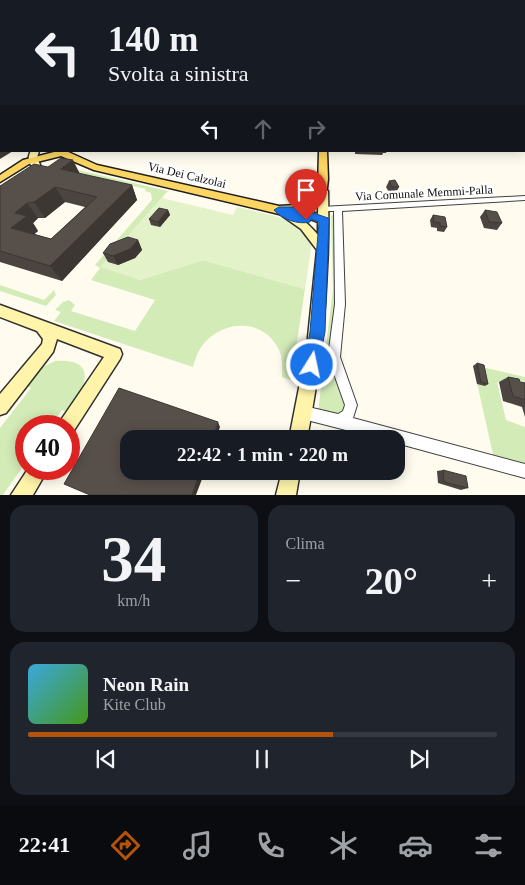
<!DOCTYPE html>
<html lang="it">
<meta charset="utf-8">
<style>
:root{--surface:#171b24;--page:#20242c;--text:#f1f3f6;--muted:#9ea1a6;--line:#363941;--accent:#b45309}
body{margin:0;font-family:"Times New Roman",serif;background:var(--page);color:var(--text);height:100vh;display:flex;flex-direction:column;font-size:19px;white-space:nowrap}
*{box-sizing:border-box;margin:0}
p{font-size:16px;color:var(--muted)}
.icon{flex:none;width:28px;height:28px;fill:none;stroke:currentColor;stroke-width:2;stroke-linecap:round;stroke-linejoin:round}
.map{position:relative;height:495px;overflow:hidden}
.drawer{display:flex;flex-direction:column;gap:10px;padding:10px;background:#0d0f14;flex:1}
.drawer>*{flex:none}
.top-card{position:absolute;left:0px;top:0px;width:525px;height:152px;box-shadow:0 2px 12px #0003;background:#171b24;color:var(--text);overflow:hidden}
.speed{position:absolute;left:15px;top:415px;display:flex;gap:10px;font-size:25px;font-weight:700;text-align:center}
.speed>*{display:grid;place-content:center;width:65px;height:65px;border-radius:50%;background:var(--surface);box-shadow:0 2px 12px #0003;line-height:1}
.speed .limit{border:8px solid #d22;background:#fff;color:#111}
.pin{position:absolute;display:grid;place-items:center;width:42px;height:42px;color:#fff;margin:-51px -21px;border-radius:50% 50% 50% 0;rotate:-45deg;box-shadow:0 0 5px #0007}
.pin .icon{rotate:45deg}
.me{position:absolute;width:55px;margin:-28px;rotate:10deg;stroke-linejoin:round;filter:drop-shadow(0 0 4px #0008)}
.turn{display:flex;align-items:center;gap:18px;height:105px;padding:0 25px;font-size:22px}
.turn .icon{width:65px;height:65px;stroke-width:2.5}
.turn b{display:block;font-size:35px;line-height:42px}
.lanes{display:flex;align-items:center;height:48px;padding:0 25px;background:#0003;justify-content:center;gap:25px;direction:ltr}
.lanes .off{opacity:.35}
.big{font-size:38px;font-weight:800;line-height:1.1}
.drawer .tile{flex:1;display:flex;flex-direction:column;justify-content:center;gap:8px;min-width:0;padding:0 18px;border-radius:15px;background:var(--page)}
.drawer .dial{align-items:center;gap:0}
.dial b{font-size:65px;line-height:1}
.song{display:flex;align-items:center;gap:15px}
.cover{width:60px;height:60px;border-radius:8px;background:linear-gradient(135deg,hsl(200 70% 55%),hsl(100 70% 35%))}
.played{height:5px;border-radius:2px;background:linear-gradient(90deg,var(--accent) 65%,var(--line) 65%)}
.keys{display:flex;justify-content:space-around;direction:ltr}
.heat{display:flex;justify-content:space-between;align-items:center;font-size:28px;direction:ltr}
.drawer .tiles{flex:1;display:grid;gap:10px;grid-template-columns:1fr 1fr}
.tile:last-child{grid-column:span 2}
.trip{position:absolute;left:120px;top:430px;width:285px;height:50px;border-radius:15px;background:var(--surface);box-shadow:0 2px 12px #0003;font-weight:800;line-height:50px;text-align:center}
.dock{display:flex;height:80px;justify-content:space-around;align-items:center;background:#090b0e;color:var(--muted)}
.dock .icon{width:35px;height:35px}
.dock .active{color:var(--accent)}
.dock b{font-size:22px;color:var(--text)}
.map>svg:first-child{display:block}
.green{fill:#d3ebb7}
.pitch{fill:#e4f2c9}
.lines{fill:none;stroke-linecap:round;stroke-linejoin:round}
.street-casing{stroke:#414141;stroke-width:2}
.secondary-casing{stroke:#303030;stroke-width:3}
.primary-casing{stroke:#1f1f1f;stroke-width:3}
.street{fill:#fff;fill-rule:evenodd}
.secondary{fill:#fff4aa;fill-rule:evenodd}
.primary{fill:#fcd562;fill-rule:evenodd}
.wall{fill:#4b4440;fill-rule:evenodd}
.shaded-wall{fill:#3d3734}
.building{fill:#574f4a;stroke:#3d3734;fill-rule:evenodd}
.route{fill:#1a73e8;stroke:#114b97}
.labels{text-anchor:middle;stroke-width:5;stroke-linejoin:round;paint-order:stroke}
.street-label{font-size:12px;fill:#0e0e0e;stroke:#fff}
</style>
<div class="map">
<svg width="525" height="495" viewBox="0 0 525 495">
<rect width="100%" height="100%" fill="#fffcef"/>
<g class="green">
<path d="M74,169L168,191L104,263L140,280L203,260L305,289L291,380L282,377C282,368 283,358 279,350C264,317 221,320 202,346C197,352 195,361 193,367L54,321L61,312L55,310L63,302L69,300L75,305L71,311L135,331L155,300L91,280L100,268L95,265L152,200L151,193L145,191L146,189L67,171L0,188Z"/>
<polygon points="335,213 336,294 330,359 332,372 347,402 343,411 338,415 318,412 333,289 331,216"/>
<polygon points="0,285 44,300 54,290 56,295 46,306 0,291"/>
<path d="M55,361C101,358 84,390 69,413L62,410L51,426H26V462L3,495H0V428L31,388L24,385L41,368Z"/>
<polygon points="473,365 525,377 525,388 497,382 506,420 525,427 525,468 494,459"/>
</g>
<polygon class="pitch" points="162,198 233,215 237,207 291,220 299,225 312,243 305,289 203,260 140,280 100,267"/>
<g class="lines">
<defs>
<polygon id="street" points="525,196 525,200 342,211 345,304 340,357 357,405 353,418 525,464 525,478 396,443 396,439 381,439 299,418 297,413 299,408 304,406 338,414 343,411 345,405 328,357 335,304 334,211 321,211 320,209 321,207"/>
<g id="secondary">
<rect x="0" y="129" width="1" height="5"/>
<path d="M31,151H39L37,158L42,169L41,171H35C30,164 26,159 31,151Z"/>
<path d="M323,188L328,191C330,274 323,356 307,439H289L307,347L317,250L301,229L274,210L279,207C295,212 307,222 318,235V222L292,212L291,210L296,207L318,214V191Z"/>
<polygon points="0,305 120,349 122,354 120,359 73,432 69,434 69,426 59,426 61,420 104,357 57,339 53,352 6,413 0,415 0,394 42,344 43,339 37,331 0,317"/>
<polygon points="28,469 48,469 33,495 11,495"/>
<polygon points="282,471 300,471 296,495 276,495"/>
</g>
<polygon id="primary" points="58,151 66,151 97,165 279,206 296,205 312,200 318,189 319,151 327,151 328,179 326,197 320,205 296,213 279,214 94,170 61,156 29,164 0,182 0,175 23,160"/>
</defs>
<use href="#street" class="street-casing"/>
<use href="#secondary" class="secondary-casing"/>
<use href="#primary" class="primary-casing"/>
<use href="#street" class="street"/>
<use href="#secondary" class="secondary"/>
<use href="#primary" class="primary"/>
</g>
<g class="wall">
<polygon points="0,80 1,80 1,92 0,91"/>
<polygon points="355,151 387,151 386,153 383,153 382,155 355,154"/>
<path d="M80,174L132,185L137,200L62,281L0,262V186ZM65,202L85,207L51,239L34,234L38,231L33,223L38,218H45Z"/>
<polygon points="389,181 399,187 396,193 390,194 386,187"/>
<polygon points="168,210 170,215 160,227 151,225 149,219"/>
<polygon points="485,210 502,223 497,230 484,228 480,217"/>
<polygon points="433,215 447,227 444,232 437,231 437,228 431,227 430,220"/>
<polygon points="138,240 142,250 135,258 118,265 108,262 103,253"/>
<polygon points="477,363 488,384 485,386 477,384 473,366"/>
<polygon points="508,377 520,382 525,383 525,417 522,407 503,401 499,382"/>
<polygon points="443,470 468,488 461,490 438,483 437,471"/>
</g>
<g class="shaded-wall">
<polygon points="1,146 1,151 13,151 0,159 0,147"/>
<polygon points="73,160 80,174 60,169"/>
<polygon points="132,185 137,200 62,281 50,266"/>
<polygon points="55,187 65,202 45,218 34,202"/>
<polygon points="27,203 38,218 33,223 38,231 24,243 11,228 15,213"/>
<polygon points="168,210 170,215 160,227 158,222"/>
<polygon points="138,240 142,250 135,258 118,265 113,256"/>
<polygon points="218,422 220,427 216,439 212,439"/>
<polygon points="200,471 205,471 196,495 192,495"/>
</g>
<g class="building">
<polygon points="1,135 1,146 0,147 0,136"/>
<path d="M61,158L73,160L60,169L132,185L50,266L0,251V186L34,164L48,167ZM55,187L97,197L51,239L11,228L27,216L15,213L27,203L34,202Z"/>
<polygon points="395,180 399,187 392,187 389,181"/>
<polygon points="159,208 168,210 158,222 149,219"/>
<polygon points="485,210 497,212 502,223 489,222"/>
<polygon points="433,215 445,217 447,227 440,226 440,223 434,222"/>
<polygon points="128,237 138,240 130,249 113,256 103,253 110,244"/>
<polygon points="477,363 484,365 488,384 481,382"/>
<polygon points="508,377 519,379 520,382 525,383 525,400 513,396"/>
<polygon points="119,388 218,422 212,439 129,439 129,471 200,471 192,495 90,495 64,484"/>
<polygon points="443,470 466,476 468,488 444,482"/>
</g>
<linearGradient id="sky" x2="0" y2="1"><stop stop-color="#92c5ee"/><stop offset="0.54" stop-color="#fffef8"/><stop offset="1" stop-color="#fffef8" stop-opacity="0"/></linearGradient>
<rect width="525" height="149" fill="url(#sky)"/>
<path class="route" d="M296,207L328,218L329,220L325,332L317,370L312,372L307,370L304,365L310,332L319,222L311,219L310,222C298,225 282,219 274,210L279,207Z"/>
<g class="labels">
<g class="street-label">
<text transform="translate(187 175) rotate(13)" y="4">Via Dei Calzolai</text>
<text transform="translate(424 193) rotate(-3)" y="4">Via Comunale Memmi-Palla</text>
</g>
</g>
</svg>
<div class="speed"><div class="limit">40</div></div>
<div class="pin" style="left:306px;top:220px;background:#d93025"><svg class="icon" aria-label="arrive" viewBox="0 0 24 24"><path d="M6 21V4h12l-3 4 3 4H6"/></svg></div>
<svg class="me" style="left:312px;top:365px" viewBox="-20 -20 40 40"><circle r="17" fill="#1a73e8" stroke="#fff" stroke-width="3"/><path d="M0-11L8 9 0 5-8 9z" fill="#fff"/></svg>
<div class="trip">22:42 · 1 min · 220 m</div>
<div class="top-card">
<div class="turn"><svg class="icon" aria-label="left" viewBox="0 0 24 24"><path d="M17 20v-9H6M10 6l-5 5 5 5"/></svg><div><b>140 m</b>Svolta a sinistra</div></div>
<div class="lanes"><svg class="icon" aria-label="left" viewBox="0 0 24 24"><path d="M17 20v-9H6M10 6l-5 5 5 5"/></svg><svg class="icon off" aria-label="ahead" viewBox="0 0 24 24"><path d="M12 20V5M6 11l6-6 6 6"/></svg><svg class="icon off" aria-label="right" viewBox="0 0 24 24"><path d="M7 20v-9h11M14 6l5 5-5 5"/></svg></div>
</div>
</div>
<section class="drawer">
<div class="tiles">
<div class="tile dial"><b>34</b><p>km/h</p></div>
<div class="tile"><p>Clima</p>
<div class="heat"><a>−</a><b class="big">20°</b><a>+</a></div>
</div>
<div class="tile">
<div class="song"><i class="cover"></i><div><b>Neon Rain</b><p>Kite Club</p></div></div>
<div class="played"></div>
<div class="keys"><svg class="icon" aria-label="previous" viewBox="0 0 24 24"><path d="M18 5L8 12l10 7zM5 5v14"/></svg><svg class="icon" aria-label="pause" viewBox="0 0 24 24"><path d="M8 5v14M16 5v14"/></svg><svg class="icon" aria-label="next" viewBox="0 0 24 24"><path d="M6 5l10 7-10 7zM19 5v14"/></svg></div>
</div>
</div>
</section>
<nav class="dock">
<b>22:41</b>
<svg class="icon active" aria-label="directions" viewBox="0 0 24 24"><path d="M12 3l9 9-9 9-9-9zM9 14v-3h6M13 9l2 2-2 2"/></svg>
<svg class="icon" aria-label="music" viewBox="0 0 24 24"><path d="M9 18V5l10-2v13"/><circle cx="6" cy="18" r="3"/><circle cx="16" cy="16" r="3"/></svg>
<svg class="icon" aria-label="phone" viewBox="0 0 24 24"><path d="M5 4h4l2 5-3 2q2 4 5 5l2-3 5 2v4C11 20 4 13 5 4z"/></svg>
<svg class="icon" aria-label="climate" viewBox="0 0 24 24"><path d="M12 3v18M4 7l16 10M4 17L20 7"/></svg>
<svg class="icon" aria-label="car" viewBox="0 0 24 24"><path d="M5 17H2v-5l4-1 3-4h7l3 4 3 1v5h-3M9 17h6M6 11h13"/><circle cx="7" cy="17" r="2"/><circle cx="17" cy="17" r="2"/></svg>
<svg class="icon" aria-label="filters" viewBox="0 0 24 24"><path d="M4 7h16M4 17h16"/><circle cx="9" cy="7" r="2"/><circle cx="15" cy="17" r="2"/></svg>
</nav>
